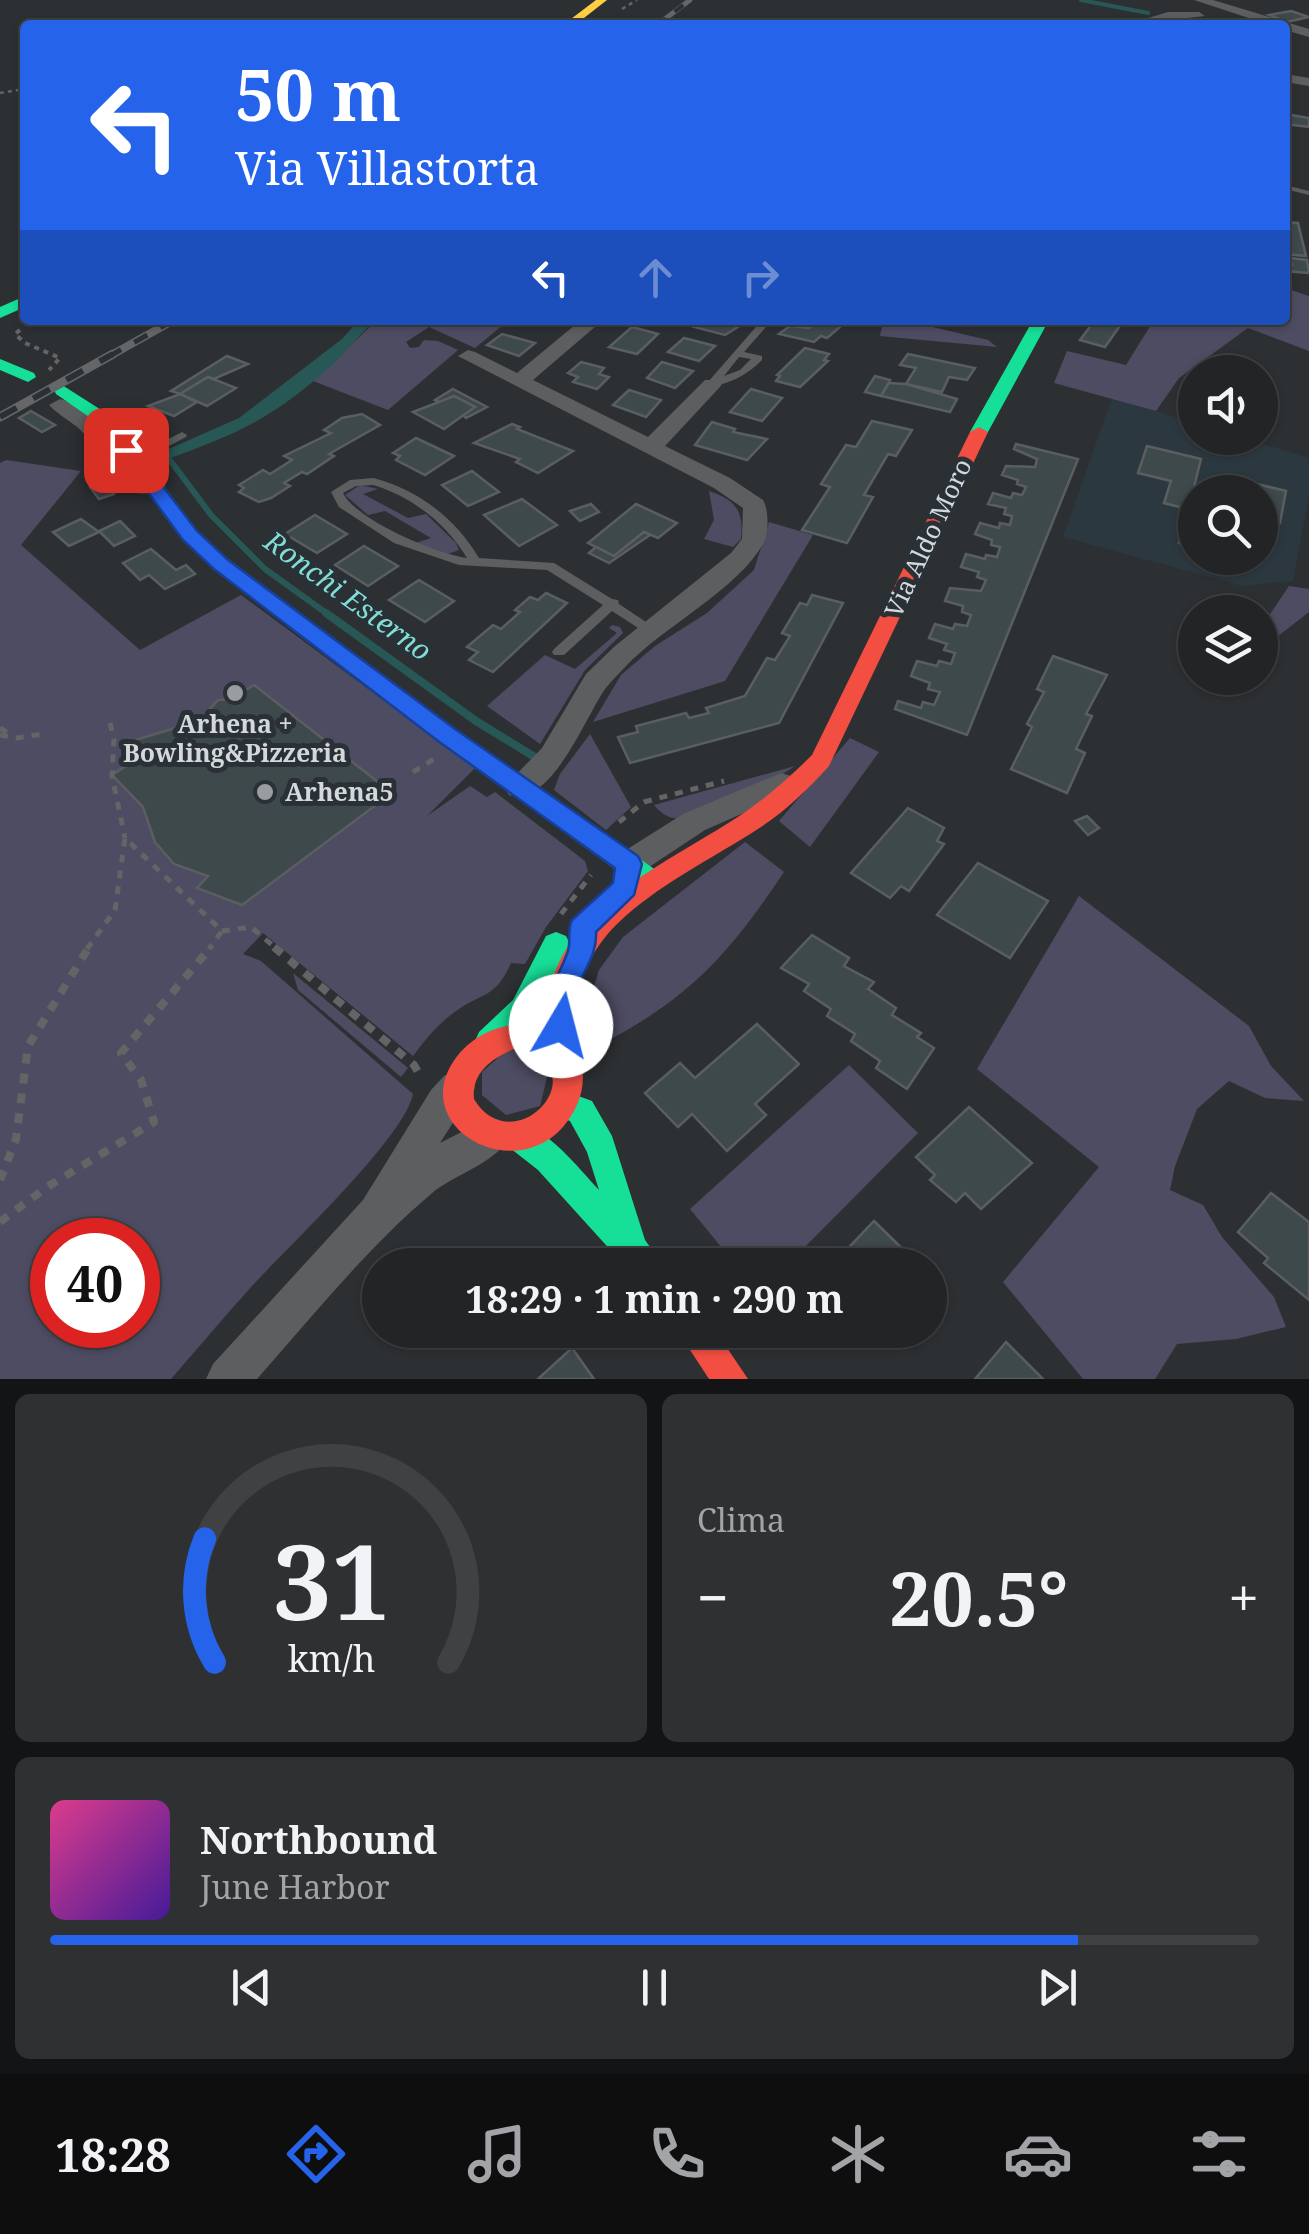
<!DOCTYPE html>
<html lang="it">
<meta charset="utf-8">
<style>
:root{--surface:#222426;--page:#2e3032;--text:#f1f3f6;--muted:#a2a4a7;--line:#3f4143;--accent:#2563eb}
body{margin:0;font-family:"Noto Serif",serif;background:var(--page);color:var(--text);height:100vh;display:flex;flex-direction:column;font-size:38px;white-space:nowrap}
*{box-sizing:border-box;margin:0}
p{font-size:32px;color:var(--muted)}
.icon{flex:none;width:55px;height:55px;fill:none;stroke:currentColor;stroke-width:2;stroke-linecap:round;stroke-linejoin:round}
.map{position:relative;height:1379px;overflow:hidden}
.side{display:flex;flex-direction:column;gap:15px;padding:15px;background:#131415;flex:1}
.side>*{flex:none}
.guide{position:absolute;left:20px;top:20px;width:1270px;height:305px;border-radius:10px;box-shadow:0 2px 8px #0004,0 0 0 2px var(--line);background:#2563eb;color:#fff;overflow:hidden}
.fabs{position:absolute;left:1178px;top:355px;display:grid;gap:20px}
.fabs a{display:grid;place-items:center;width:100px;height:100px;border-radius:50%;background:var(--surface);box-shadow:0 2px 8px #0004,0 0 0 2px var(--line);font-size:50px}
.speed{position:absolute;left:30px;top:1218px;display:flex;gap:20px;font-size:50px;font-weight:700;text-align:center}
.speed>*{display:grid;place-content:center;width:130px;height:130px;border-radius:50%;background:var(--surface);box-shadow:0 2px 8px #0004,0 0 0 2px var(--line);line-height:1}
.speed .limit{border:15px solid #d22;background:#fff;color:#111}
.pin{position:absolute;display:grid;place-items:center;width:85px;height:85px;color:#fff;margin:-42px;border-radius:20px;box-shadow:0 5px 15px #0006}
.me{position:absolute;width:110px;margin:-55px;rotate:8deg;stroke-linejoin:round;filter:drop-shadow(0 0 8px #0008)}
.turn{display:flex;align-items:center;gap:35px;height:210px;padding:0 50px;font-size:45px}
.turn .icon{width:130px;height:130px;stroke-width:2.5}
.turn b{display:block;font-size:70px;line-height:85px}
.lanes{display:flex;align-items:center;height:95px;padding:0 50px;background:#0003;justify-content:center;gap:50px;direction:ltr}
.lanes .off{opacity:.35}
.big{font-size:75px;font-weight:700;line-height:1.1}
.side .tile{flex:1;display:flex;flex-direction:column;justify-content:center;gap:15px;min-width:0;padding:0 35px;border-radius:15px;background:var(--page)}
.side .dial{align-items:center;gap:0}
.dial svg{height:260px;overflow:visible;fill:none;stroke:var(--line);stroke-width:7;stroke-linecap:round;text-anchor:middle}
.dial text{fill:var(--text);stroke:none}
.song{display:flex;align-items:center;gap:30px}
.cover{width:120px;height:120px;border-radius:15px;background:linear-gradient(135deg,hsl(330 70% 55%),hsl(260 70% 35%))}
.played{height:10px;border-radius:5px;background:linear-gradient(90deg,var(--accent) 85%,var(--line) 85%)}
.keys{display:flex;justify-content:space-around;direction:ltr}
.heat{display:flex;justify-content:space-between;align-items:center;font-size:55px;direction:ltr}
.side .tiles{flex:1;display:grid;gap:15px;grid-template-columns:1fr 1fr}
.tile:last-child{grid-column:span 2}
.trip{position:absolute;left:362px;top:1248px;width:585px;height:100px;border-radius:50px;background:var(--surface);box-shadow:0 2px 8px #0004,0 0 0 2px var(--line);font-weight:700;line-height:100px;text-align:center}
.menu{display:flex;height:160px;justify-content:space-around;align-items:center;background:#0e0e0f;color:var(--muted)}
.menu .icon{width:70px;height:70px}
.menu .on{color:var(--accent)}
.menu b{font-size:45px;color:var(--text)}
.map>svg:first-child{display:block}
.built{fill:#2c3840;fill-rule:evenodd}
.green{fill:#4e4c62;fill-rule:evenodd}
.water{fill:#285856}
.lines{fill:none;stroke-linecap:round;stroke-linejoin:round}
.stream-far3{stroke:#285856;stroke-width:4}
.stream-far2{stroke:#285856;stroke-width:5}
.stream-far1{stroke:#285856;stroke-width:6}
.stream{stroke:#285856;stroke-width:8}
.building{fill:#3e494c;stroke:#5b5e60;stroke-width:2.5}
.path-far3{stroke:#636466;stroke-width:2.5;stroke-dasharray:4 4;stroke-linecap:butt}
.path-far2{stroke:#636466;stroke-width:4;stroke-dasharray:5 5;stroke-linecap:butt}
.path-far1{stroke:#636466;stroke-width:5;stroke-dasharray:8 8;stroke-linecap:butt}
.path{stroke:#636466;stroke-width:8;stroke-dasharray:10 10;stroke-linecap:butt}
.lane{fill:#5d5e5f;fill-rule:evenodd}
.street{fill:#5d5e5f;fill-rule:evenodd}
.fast{fill:#16e098;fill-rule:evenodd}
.slow{fill:#ffcf43;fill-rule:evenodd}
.jam{fill:#f24e42;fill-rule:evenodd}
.rail-far2-casing{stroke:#646667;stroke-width:5}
.rail-far1-casing{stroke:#646667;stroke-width:8}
.rail-casing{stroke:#646667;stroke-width:9}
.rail-far2{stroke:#2a3136;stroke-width:4;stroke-dasharray:11;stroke-linecap:butt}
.rail-far1{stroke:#2a3136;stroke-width:5;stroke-dasharray:15;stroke-linecap:butt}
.rail{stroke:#2a3136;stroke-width:6;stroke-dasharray:19;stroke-linecap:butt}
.route{fill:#2563eb;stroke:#184099;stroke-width:2.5}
.poi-dot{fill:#9a9da0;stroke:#2a3136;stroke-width:4}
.labels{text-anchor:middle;stroke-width:10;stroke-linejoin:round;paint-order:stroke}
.street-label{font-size:25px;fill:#d4d8db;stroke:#2a3136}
.poi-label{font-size:25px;font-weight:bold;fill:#d4d8db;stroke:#2a3136}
.water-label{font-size:28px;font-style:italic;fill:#83ddd7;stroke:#2a3136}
</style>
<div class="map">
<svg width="1309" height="1379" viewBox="0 0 1309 1379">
<rect width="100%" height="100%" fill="#2d3033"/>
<path class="built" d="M1112,398L1195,423V438H1243L1309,458V495L1293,581L1243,586L1063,537ZM1195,492H1260V558H1195Z"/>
<g class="green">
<polygon points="1285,288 1309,296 1309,351 1248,328 1179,378 1156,411 1054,383 1067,351 1126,365 1154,320 1285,320"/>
<polygon points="377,320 509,320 475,348 429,327 406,342 410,348 419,347 424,340 438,341 458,350 388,410 313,381"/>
<polygon points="868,320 902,320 988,340 997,347 880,336 883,322"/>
<path d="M6,460L81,471L21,545L140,650L241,595L475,768L427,816L470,786L487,797L495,792L585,861L588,871L546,927L525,964L511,963C494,1001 481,991 452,1014C436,1026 425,1040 413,1056L263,933L243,954L261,961L413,1094C405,1137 287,1248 252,1286C224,1317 198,1348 171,1379H0V463ZM52,1240H138V1325H52Z"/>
<polygon points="360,485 378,489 363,494 408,518 426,514 456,543 459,550 448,554 416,543 431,538 385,511 368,515 345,495"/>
<path d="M709,491C735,500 744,510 741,539L733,547L704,539L714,520Z"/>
<polygon points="769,522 813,535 725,681 593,722 621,675 655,646 707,613 754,570"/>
<polygon points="1289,586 1309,589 1309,612 1260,650 1260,629"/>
<polygon points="612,625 620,627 623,633 585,670 540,744 487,706 545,655 575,669 617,633 609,628"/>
<polygon points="590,734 631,807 606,830 554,790 560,774"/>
<polygon points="850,738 879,752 810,847 779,821"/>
<path d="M795,766C777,779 694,821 674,818C666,817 659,811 654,805Z"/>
<path d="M745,842L784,872C729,954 691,997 602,1044L591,996L599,970L623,937Z"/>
<polygon points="1079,896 1249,1026 1271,1066 1304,1101 1265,1098 1229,1081 1197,1109 1175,1166 1170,1190 1203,1205 1222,1237 1274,1297 1286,1327 1236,1339 1177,1344 1155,1379 1083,1379 1003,1282 1099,1167 977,1069"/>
<polygon points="293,973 408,1068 401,1077 298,990"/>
<polygon points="509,1048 550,1065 540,1106 506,1115 482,1095 482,1072"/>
<polygon points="849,1065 918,1133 787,1265 736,1265 690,1209"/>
</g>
<path class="water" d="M359,320H371C332,363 285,410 231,434C207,444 181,451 156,460L153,456L239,418L342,339Z"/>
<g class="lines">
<g class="stream-far3">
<polyline points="1081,0 1148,13"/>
<polyline points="1149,25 1194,24"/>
</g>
<polyline class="stream-far2" points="336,357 371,320"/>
<g class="stream-far1">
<polyline points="167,456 211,515 265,569 329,615"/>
<path d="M156,460C235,432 277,414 339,354"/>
</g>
<polyline class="stream" points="326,613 476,721 533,756"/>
</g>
<g class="building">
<polygon points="1291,11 1309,17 1287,22 1269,15"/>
<polygon points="1285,114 1309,118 1309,127 1285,124"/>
<polygon points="1285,222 1298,223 1306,256 1285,254"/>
<polygon points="1290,258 1307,260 1309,273 1285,271 1285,264 1292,265"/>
<polygon points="702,320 738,320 746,322 725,335 694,327"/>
<polygon points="820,320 841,326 827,338 821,336 814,342 779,334 790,326 809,328"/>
<polygon points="1095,320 1124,320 1105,347 1080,340"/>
<polygon points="632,327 658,334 637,354 609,347"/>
<polygon points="502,334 535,343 519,356 487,345"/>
<polygon points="684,338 715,346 699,361 668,352"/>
<polygon points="805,348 829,354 824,360 828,361 800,387 776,381 780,376 777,375"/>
<polygon points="908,354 975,368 967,380 949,377 942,392 906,384 916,368 900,365"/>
<polygon points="227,356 248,364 214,379 208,377 180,394 171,391"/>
<polygon points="581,362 604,368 599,374 609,377 597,389 573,382 578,377 568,373"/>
<polygon points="662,362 693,371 675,388 647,378"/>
<polygon points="875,376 890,380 881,396 865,392"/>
<polygon points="208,377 236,388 207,406 180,394"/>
<polygon points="889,383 906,384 957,399 950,412 881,396"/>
<polygon points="453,389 487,407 466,418 462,414 475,407 454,396 442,403 435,400"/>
<polygon points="751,389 782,398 762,421 730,412"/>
<polygon points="629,390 661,400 646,417 613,405"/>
<polygon points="180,394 197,402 174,416 148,406"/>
<polygon points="454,396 475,407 444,429 413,412"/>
<polygon points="31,411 55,425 42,432 19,418"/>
<polygon points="362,414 380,425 329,454 334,456 307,474 302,472 284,483 290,486 271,498 259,502 239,492 244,488 239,485 263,470 270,474 292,460 284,456 331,433 324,430 342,418"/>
<polygon points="872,421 912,430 896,456 888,454 864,495 873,497 847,543 802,530 830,487 821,484 846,445 856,447"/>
<polygon points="712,422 735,429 733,432 767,439 747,460 695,445"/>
<polygon points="512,424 520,427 517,429 573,451 538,473 516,462 520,459 474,443"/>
<polygon points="416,438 454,456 425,475 396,460 400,456 393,453"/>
<polygon points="1016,444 1078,459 967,735 895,709 898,701 921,708 923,702 934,705 940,692 928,689 930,683 911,676 917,661 937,666 939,661 951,664 955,653 944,650 947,644 929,638 935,624 953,629 955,624 967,626 971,615 962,612 963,606 945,601 950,588 981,591 986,580 977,577 979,572 961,567 966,554 985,559 986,555 997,557 1000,547 991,545 992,540 975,534 980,523 999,528 1000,523 1010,525 1012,516 1004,514 1006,508 988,504 993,493 1011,498 1013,493 1022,495 1026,487 1017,484 1018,480 1002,475 1006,466 1035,467 1037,459 1014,449"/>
<polygon points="1147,446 1201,459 1194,487 1217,492 1195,492 1195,547 1179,543 1187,509 1164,503 1171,481 1138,473"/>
<polygon points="472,471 499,492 468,506 442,485"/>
<polygon points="1224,476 1286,491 1280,523 1260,518 1260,492 1220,492"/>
<polygon points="105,481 114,494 99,499 90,487"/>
<polygon points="522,499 557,525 519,546 484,515"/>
<polygon points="591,504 599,512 580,521 570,511"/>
<polygon points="636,504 677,523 658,538 644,532 614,556 588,543"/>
<polygon points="315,515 347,534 317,553 285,534"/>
<polygon points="81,519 99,532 69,546 53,532"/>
<polygon points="120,521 135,536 114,546 99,531"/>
<polygon points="644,532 650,535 609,563 589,553 596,547 614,556"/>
<polygon points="364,546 398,566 368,586 335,565"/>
<polygon points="151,549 176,570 186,565 195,574 165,589 149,575 140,580 123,563"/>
<polygon points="419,580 454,601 425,622 389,600"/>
<polygon points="546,593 567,603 493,672 469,660 478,652 467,647 493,625 501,629 520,612 515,610 530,597 538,600"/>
<polygon points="812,595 843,603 779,723 630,763 618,737 638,732 636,726 686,713 689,718 709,713 706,708 745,696 767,658 775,660 790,636 782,633 800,603 807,605"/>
<polygon points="1053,656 1107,675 1086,714 1092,716 1076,749 1085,753 1067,793 1011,769 1032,727 1027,724 1044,692 1037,689"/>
<polygon points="254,685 392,793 242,905 197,888 208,876 174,864 155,842 143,807 112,775 137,759 132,741 199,721 218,700 231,699"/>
<polygon points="908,808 944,828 937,841 944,844 909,891 901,886 890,898 851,873"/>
<polygon points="1087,816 1099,828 1088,835 1075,821"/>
<polygon points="978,863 1048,901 1010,958 937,915"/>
<polygon points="812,935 849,958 844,966 874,982 868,989 896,1008 892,1015 921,1033 917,1037 934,1048 907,1089 876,1068 880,1061 851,1041 855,1034 827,1016 831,1009 804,991 809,984 781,968"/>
<polygon points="757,1024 799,1064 755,1104 766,1115 727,1151 692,1114 678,1127 645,1093 680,1063 695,1078"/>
<polygon points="969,1107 1032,1163 981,1209 965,1193 956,1202 930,1180 935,1175 916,1157"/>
<polygon points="1271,1193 1309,1222 1309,1300 1264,1263 1268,1258 1238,1232"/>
<polygon points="874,1221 919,1265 832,1265"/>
<polygon points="487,1249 519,1251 516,1258 537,1265 484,1265"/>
<polygon points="1006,1342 1043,1379 975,1379"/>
<polygon points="572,1348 594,1379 538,1379"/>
</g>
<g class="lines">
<g class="path-far3">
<polyline points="622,9 637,0"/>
<polyline points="0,93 25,89"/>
</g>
<polyline class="path-far2" points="20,330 15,334 25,343 60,358 49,370"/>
<g class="path-far1">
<polyline points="110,723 114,739 112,776 125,838"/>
<polyline points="0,728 10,734"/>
<polyline points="0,735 17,738 44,734"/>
<polyline points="413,772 434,759"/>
<polyline points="619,822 644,802 724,781"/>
<polyline points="561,914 591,875"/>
<polyline points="222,931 251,927 277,949"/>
<polyline points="87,949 115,910 125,838 222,931 209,949"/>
</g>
<g class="path">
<polyline points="274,947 414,1065 421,1077"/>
<polyline points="0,1180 16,1139 28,1046 89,947"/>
<polyline points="0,1222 47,1187 154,1122 141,1080 121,1053 211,947"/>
</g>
<g class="lane">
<polygon points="1285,185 1309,191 1309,195 1285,189"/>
<path d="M762,320H772L744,352L762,356V360C747,375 729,385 708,386V382ZM739,357L751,359L740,370L724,376Z"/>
<polygon points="182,432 187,435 186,437 138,462 130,462 128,460"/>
<path d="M373,478C419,490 455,518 479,558L554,563L612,599L618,600L619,604L661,632L659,635H649L612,611L564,655H554L552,652L554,649L603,605L547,570L459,565L394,543L339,507L331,492L350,480ZM373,485C411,496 446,523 467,558C437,554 356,520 343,493L356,486Z"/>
</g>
<g class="street">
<polygon points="1194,0 1213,0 1309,29 1309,37 1285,30 1285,25 1270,25"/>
<polygon points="1168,12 1199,12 1205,16 1125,25"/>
<polygon points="1285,74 1309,78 1309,86 1285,82"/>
<path d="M581,320H603L533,380L648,437L705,380H719L722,384L719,388L665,446L730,478L763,500C769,510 769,534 763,544C738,589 663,627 626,666C619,674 611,681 605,689C586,716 551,808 509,795L504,787L542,748L586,674L615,646L731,553L742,539L743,508L714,488L458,356L468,350L475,352L517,373Z"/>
<path d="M60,399C109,412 114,468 138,478C145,481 155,479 162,481L165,486L162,491C111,504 110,466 86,436C76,423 60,417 49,405Z"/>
<polygon points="781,773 791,776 796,784 791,792 705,830 640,873 629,877 618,873 613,864 618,855 683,814"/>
<path d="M457,1071L470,1076L475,1088L440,1143L491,1117L504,1122L510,1135C498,1163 454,1174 431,1194C366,1249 313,1316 257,1379H206L213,1364L363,1200L431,1090L444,1076Z"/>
</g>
<g class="fast">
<polygon points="25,296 25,307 0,318 0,307"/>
<polygon points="1033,320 1049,320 988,432 985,436 973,436 970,432"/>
<polygon points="0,359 34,373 36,377 28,382 0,370"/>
<polygon points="62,385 117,420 197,532 228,559 455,729 660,873 664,881 660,889 651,892 642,889 439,741 214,569 183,540 105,428 56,394 54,390"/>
<path d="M556,932L566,936L570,944C551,983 533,1038 489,1054L479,1050L475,1041L479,1032L513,1000L546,936Z"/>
<path d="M565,1091L592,1101L612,1136L645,1240L663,1265H624L538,1170L510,1148L506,1137L510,1126L521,1122C553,1135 576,1165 599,1190L587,1152L570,1121L554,1115L550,1105L554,1095Z"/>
</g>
<polygon class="slow" points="596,0 607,0 575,25 563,25"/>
<g class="jam">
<path d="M979,427L988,432L829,766C808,789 787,810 761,827C712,859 658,884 616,925C585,956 569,999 574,1043C574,1050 579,1057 581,1064C587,1086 578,1109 563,1127C517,1180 425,1136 446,1076C461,1037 506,1015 545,1029C544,908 666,867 748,810C772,793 792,775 812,755L970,432ZM519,1047C601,1072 513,1164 474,1099C471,1071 495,1056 519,1047Z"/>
<polygon points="677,1330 715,1330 748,1379 709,1379"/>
</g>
<defs>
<polyline id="rail-far2" points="657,25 690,0"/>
<polyline id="rail-far1" points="108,357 174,320"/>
<polyline id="rail" points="0,417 113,354"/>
</defs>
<use href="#rail-far2" class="rail-far2-casing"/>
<use href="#rail-far1" class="rail-far1-casing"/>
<use href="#rail" class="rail-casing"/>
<use href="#rail-far2" class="rail-far2"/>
<use href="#rail-far1" class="rail-far1"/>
<use href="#rail" class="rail"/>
</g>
<path class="route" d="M126,444L132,446L197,531L228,560L455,729L638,856L642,864L634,895L596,932C598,959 576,977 574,1003C572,1016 577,1024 572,1036L561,1040L551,1036C536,1003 558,981 568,951C571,940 567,931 572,920L613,883L615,868L438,741L214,569L183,540L120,454V446Z"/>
<g class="poi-dot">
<circle cx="235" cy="693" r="10"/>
<circle cx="265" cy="792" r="10"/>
</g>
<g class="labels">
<g class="street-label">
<text transform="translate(928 538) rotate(-65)" y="9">Via Aldo Moro</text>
</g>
<g class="poi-label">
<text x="235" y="733">Arhena +<tspan x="235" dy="29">Bowling&amp;Pizzeria</tspan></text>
<text x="285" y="801" text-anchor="start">Arhena5</text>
</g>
<g class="water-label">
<text transform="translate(348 596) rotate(36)" y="10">Ronchi Esterno</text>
</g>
</g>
</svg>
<div class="fabs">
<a><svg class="icon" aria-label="sound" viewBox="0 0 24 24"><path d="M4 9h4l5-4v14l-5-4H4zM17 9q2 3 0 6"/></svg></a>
<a><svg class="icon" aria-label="search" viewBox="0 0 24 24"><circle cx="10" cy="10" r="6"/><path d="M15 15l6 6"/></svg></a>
<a><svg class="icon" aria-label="layers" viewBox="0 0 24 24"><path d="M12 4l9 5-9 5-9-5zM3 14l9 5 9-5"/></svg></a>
</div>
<div class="speed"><div class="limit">40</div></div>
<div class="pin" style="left:126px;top:450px;background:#d93025"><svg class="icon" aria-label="arrive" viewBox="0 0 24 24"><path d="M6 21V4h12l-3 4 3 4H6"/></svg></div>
<svg class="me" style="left:561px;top:1026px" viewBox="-20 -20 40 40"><circle r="19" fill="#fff"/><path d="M0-13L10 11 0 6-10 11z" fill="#2563eb"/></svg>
<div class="trip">18:29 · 1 min · 290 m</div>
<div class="guide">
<div class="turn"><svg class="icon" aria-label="left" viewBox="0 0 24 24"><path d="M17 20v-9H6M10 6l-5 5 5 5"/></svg><div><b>50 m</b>Via Villastorta</div></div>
<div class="lanes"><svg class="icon" aria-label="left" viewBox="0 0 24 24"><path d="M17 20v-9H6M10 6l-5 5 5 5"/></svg><svg class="icon off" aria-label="ahead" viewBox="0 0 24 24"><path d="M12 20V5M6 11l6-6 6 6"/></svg><svg class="icon off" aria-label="right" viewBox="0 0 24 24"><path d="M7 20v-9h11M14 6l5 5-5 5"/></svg></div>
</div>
</div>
<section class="side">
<div class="tiles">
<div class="tile dial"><svg viewBox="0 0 100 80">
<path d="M14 69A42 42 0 1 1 86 69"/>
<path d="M14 69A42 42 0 0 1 11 31" stroke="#2563eb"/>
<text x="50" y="56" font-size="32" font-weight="700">31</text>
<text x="50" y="72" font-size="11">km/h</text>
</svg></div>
<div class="tile"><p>Clima</p>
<div class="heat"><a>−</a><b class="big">20.5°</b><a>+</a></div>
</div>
<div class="tile">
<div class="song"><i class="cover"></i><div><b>Northbound</b><p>June Harbor</p></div></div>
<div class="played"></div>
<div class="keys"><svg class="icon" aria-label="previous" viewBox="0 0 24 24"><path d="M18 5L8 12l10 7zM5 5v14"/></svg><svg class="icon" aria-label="pause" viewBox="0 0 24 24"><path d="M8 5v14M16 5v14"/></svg><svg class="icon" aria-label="next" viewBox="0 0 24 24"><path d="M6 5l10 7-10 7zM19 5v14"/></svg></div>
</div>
</div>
</section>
<nav class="menu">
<b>18:28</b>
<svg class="icon on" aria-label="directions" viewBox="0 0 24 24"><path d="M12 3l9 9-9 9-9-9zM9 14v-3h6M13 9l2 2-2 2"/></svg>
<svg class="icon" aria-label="music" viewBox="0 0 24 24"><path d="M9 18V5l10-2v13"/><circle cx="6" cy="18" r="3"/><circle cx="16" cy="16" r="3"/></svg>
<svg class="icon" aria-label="phone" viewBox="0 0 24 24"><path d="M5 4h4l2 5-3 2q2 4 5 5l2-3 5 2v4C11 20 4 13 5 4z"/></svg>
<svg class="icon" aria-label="climate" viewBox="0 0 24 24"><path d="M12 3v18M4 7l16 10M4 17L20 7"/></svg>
<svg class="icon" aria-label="car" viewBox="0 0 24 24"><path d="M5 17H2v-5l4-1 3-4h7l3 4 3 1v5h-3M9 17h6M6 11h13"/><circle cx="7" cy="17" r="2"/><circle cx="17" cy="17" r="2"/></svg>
<svg class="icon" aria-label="filters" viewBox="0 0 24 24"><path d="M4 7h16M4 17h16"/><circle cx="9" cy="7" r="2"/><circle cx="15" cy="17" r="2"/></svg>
</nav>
